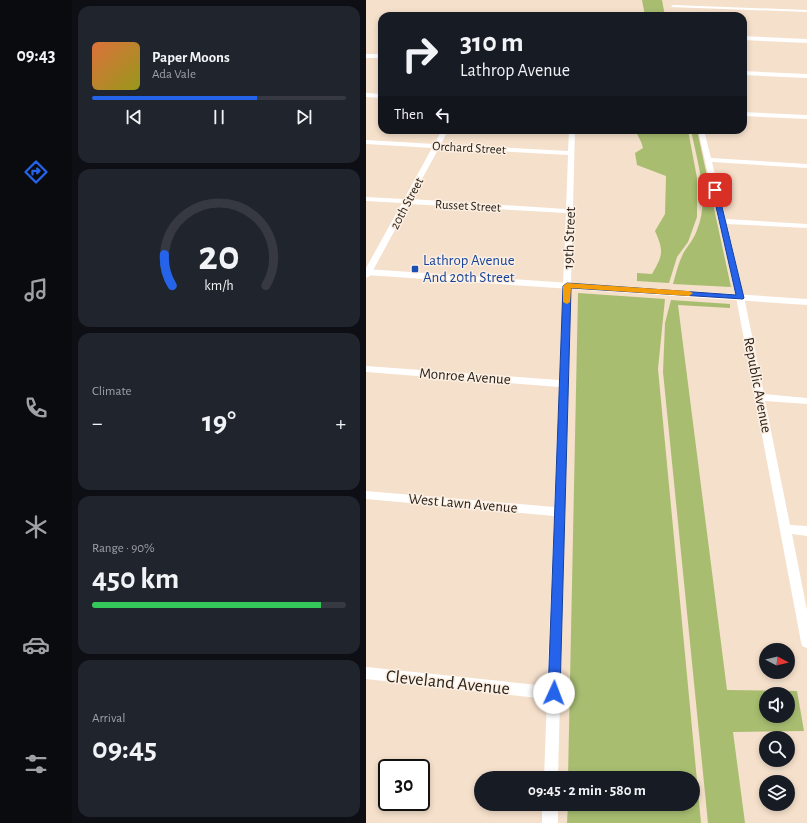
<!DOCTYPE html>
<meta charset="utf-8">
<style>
:root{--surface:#171b24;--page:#20242c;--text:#f1f3f6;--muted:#9ea1a6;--line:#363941;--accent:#2563eb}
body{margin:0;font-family:"Alegreya Sans",sans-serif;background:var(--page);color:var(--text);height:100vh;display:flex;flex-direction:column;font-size:15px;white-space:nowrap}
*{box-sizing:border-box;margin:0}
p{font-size:13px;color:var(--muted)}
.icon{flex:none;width:22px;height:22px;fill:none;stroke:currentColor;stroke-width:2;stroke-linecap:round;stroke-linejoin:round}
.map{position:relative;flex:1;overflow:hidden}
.side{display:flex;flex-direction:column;gap:6px;padding:6px;background:#0d0f14;width:294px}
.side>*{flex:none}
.guide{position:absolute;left:12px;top:12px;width:369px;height:122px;border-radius:12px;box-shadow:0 2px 6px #0003;background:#171b24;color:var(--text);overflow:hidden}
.needle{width:26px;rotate:97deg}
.tools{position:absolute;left:393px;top:643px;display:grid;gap:8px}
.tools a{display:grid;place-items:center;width:36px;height:36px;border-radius:50%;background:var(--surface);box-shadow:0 2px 6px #0003;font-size:20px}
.speed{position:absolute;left:12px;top:759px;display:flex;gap:8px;font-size:20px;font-weight:700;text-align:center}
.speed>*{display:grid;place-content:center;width:52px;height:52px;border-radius:50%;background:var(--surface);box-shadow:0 2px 6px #0003;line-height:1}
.speed .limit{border:2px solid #111;border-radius:6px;background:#fff;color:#111}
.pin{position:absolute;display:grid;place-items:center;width:34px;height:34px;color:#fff;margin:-17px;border-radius:8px;box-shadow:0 2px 6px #0006}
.me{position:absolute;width:44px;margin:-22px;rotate:2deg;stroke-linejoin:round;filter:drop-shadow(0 0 3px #0008)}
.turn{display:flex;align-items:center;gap:14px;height:84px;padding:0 16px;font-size:18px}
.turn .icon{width:52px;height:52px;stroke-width:2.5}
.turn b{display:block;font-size:28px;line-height:34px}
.then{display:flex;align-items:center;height:38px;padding:0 16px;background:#0003;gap:8px;font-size:15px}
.big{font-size:30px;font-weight:700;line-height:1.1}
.side .card{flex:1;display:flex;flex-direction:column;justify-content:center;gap:6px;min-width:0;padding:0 14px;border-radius:12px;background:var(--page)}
.side .dial{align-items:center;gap:0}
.dial svg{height:104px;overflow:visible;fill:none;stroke:var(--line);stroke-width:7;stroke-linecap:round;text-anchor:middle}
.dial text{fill:var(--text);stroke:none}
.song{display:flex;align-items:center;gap:12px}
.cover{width:48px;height:48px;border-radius:6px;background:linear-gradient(135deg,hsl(20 70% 55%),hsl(60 70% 35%))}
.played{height:4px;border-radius:2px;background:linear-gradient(90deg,var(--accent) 65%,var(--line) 65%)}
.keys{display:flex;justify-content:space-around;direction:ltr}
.heat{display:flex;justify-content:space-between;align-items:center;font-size:22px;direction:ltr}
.charge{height:6px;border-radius:3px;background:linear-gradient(90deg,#34c759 90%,var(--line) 0)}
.trip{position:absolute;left:108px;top:771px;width:226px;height:40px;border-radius:20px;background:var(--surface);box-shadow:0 2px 6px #0003;font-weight:700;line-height:40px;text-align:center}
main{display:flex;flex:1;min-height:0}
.tabs{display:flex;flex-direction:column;width:72px;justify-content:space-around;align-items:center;background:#090b0e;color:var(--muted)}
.tabs .icon{width:28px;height:28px}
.tabs .active{color:var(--accent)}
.tabs b{font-size:18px;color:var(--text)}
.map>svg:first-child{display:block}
.green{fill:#a8bd70;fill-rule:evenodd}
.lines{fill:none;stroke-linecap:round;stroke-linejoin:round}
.minor{fill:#fff;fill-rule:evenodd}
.tertiary{fill:#fff;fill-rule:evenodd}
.route{fill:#2563eb;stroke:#184099}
.slow{fill:#f59e0b}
.transit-dot{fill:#1a4fb4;stroke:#fcefe2;stroke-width:1.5}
.labels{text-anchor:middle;stroke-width:3;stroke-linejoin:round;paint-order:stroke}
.far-street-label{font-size:13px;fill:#2a231b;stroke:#fcefe2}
.street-label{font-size:15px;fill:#2a231b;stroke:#fcefe2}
.transit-label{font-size:15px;fill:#164399;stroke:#fcefe2;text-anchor:start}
.near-street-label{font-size:18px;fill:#2a231b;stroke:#fcefe2}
</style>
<main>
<nav class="tabs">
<b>09:43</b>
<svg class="icon active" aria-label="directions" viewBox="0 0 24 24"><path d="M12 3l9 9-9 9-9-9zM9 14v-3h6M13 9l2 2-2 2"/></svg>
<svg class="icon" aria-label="music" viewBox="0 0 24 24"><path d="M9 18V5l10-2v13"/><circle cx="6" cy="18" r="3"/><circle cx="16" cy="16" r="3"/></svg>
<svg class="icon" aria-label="phone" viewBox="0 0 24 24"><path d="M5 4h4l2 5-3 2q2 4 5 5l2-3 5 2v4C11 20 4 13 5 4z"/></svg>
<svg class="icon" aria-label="climate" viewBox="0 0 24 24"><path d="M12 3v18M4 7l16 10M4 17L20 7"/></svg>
<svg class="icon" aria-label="car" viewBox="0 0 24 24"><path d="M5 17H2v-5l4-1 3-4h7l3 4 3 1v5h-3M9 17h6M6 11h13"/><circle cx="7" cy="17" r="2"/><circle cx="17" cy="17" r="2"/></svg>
<svg class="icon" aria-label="filters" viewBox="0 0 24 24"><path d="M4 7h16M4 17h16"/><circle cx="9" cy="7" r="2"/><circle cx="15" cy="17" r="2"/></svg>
</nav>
<section class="side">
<div class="card">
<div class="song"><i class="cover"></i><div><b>Paper Moons</b><p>Ada Vale</p></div></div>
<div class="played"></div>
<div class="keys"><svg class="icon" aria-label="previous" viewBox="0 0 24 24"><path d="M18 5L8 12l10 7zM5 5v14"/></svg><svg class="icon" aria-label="pause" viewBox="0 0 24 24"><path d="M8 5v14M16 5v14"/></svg><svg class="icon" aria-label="next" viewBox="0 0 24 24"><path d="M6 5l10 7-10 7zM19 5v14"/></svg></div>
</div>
<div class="card dial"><svg viewBox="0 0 100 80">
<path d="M14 69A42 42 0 1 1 86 69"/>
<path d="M14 69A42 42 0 0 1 8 45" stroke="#2563eb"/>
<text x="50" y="56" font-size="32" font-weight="700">20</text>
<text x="50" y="72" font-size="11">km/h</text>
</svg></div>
<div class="card"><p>Climate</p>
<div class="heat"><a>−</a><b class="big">19°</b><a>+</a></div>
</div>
<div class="card"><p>Range · 90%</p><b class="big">450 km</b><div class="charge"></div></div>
<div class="card"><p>Arrival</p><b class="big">09:45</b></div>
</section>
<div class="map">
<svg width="441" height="823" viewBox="0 0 441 823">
<rect width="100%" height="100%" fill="#f5e0cb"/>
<g class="green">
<polygon points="276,0 296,0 299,16 279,16"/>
<path d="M270,130H322L331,178V217L322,242L311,257L303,283L271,281V273L286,274C297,255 298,251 289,231L299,214L300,176L271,165L269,153L277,148C275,139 271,136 270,130Z"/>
<path d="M325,130H331L365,287L307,284C310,273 313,261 318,252C323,244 328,239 331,230C344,199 331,161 325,130Z"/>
<polygon points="212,293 299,299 292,369 335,823 201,823 202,804 327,804 327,778 202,778"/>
<path d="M305,300L364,304V308L312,305L361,690L431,691L438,731L367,732L379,823H342L297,372L299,323ZM400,694H422V716H400Z"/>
</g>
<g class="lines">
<g class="minor">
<polygon points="307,5 441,10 441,12 305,7"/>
<polygon points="377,36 441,39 441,43 377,40"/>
<rect x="0" y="54" width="16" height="4"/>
<polygon points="377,71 441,74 441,78 377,75"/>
<polygon points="0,93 16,94 16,98 0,97"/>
<polygon points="377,112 441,115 441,119 377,116"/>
<path d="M76,130H82L75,144L202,151L203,130H209L192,778H178L181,699L0,679V667L181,686L188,516L0,499V491L188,507L193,387L0,372V366L193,380L200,213L43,204L4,276L0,278V268L36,203L0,201V197L38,199L66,148L0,144V140L68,144ZM73,148L202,155L200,209L45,199Z"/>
<polygon points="332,130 338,130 345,158 441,164 441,168 346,162 360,219 441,224 441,228 361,224 378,297 398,394 441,398 441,404 399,401 424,525 441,526 441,536 426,534 441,610 441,648 436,646 435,642 370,297"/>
<rect x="176" y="804" width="16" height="19"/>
</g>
<polygon class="tertiary" points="0,269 441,299 441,305 0,275"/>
</g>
<polygon class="route" points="346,189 352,190 378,298 377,299 205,288 194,693 192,698 188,699 183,698 182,693 197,286 201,283 370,295"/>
<polygon class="slow" points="201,283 323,291 327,293 323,296 205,288 204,302 201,304 197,302 197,286"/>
<rect class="transit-dot" x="45" y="265" width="8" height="8" rx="2"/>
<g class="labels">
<g class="far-street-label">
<text transform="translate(103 147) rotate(3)" y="5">Orchard Street</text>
<text transform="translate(40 203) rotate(-62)" y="5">20th Street</text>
<text transform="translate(102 205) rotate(3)" y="5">Russet Street</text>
</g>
<g class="street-label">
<text transform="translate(203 238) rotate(-88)" y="5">19th Street</text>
<text transform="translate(99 376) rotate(4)" y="5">Monroe Avenue</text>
<text transform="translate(392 385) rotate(79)" y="5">Republic Avenue</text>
<text transform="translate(97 503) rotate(5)" y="5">West Lawn Avenue</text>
</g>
<g class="transit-label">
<text x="57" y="265">Lathrop Avenue<tspan x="57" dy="17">And 20th Street</tspan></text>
</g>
<g class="near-street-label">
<text transform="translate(82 682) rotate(6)" y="6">Cleveland Avenue</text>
</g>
</g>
</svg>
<div class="tools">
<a><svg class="needle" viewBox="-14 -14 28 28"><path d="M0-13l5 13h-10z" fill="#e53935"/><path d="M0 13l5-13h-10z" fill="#9ea1a6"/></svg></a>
<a><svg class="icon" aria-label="sound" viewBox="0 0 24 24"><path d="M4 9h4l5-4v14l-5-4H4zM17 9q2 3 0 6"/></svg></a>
<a><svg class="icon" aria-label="search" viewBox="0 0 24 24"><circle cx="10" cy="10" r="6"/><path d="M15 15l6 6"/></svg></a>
<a><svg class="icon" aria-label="layers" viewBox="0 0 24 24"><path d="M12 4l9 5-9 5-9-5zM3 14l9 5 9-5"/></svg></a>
</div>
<div class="speed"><div class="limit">30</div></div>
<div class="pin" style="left:349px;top:190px;background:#d93025"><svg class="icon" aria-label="arrive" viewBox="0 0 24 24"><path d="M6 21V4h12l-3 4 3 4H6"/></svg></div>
<svg class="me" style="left:188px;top:693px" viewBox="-20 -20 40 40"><circle r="19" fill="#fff"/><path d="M0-13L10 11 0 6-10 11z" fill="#2563eb"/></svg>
<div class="trip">09:45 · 2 min · 580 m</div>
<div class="guide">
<div class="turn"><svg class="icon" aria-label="right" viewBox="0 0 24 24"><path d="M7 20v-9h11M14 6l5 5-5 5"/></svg><div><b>310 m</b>Lathrop Avenue</div></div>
<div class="then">Then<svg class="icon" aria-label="left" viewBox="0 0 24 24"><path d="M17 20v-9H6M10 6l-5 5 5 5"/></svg></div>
</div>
</div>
</main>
